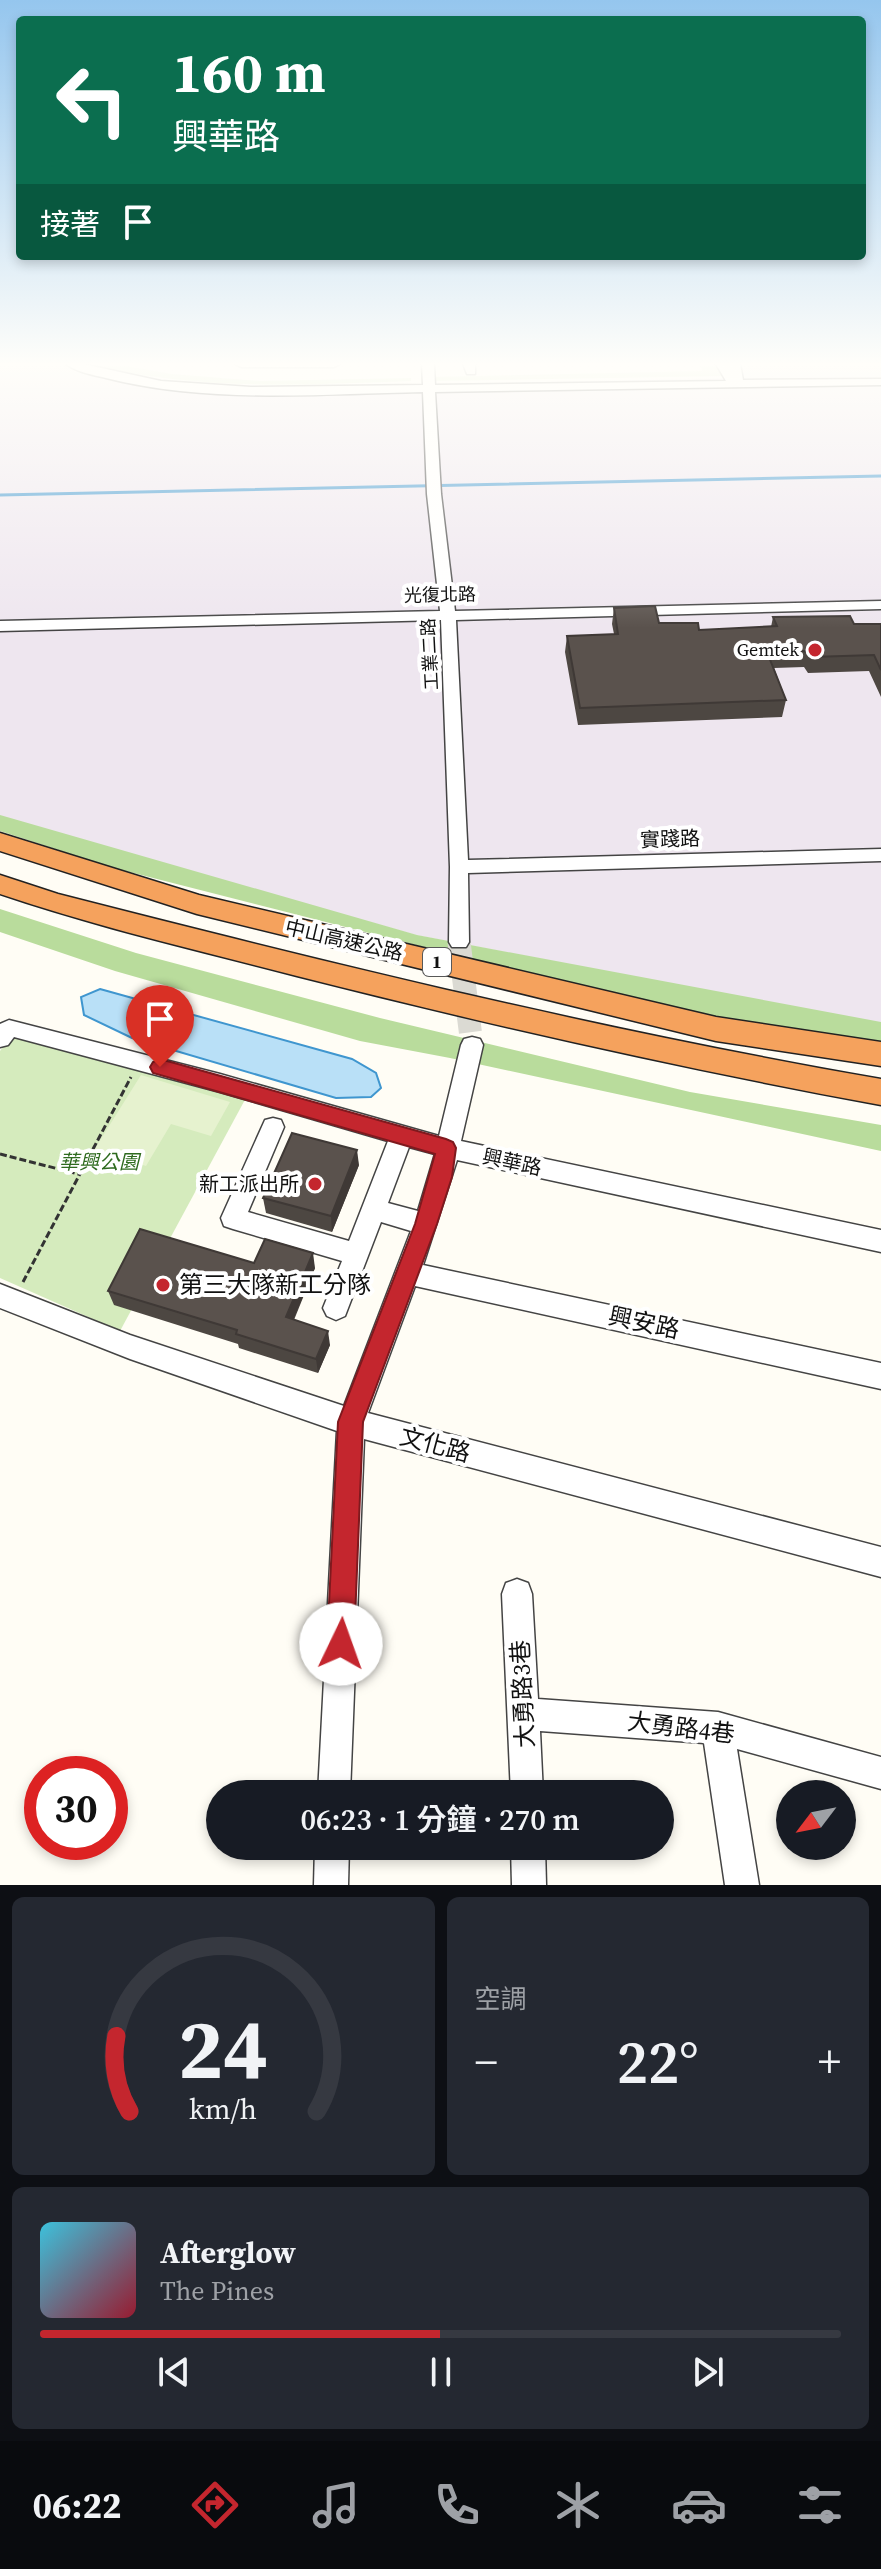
<!DOCTYPE html>
<html lang="zh-TW">
<meta charset="utf-8">
<style>
:root{--surface:#171b24;--page:#242831;--text:#f1f3f6;--muted:#9ea1a6;--line:#363941;--accent:#c4262e}
body{margin:0;font-family:"Source Serif 4","Noto Sans TC",serif;background:var(--page);color:var(--text);height:100vh;display:flex;flex-direction:column;font-size:30px;white-space:nowrap}
*{box-sizing:border-box;margin:0}
p{font-size:26px;color:var(--muted)}
.icon{flex:none;width:44px;height:44px;fill:none;stroke:currentColor;stroke-width:2;stroke-linecap:round;stroke-linejoin:round}
.map{position:relative;height:1885px;overflow:hidden}
.panel{display:flex;flex-direction:column;gap:12px;padding:12px;background:#0d0f14;flex:1}
.panel>*{flex:none}
.guide{position:absolute;left:16px;top:16px;width:850px;height:244px;border-radius:8px;box-shadow:0 4px 12px #0003;background:#0b6e4f;color:#fff;overflow:hidden}
.needle{width:52px;rotate:238deg}
.controls{position:absolute;left:776px;top:1780px;display:grid;gap:16px}
.controls a{display:grid;place-items:center;width:80px;height:80px;border-radius:50%;background:var(--surface);box-shadow:0 4px 12px #0003;font-size:40px}
.speed{position:absolute;left:24px;top:1756px;display:flex;gap:16px;font-size:40px;font-weight:700;text-align:center}
.speed>*{display:grid;place-content:center;width:104px;height:104px;border-radius:50%;background:var(--surface);box-shadow:0 4px 12px #0003;line-height:1}
.speed .limit{border:12px solid #d22;background:#fff;color:#111}
.pin{position:absolute;display:grid;place-items:center;width:68px;height:68px;color:#fff;margin:-82px -34px;border-radius:50% 50% 50% 0;rotate:-45deg;box-shadow:0 0 8px #0007}
.pin .icon{rotate:45deg}
.me{position:absolute;width:88px;margin:-44px;rotate:3deg;stroke-linejoin:round;filter:drop-shadow(0 0 6px #0008)}
.turn{display:flex;align-items:center;gap:28px;height:168px;padding:0 24px;font-size:36px}
.turn .icon{width:104px;height:104px;stroke-width:2.5}
.turn b{display:block;font-size:56px;line-height:68px}
.then{display:flex;align-items:center;height:76px;padding:0 24px;background:#0003;gap:16px;font-size:30px}
.big{font-size:60px;font-weight:600;line-height:1.1}
.panel .tile{flex:1;display:flex;flex-direction:column;justify-content:center;gap:12px;min-width:0;padding:0 28px;border-radius:12px;background:var(--page)}
.panel .dial{align-items:center;gap:0}
.dial svg{height:208px;overflow:visible;fill:none;stroke:var(--line);stroke-width:7;stroke-linecap:round;text-anchor:middle}
.dial text{fill:var(--text);stroke:none}
.song{display:flex;align-items:center;gap:24px}
.cover{width:96px;height:96px;border-radius:12px;background:linear-gradient(135deg,hsl(190 70% 55%),hsl(350 70% 35%))}
.played{height:8px;border-radius:4px;background:linear-gradient(90deg,var(--accent) 50%,var(--line) 50%)}
.keys{display:flex;justify-content:space-around;direction:ltr}
.heat{display:flex;justify-content:space-between;align-items:center;font-size:44px;direction:ltr}
.panel .tiles{flex:1;display:grid;gap:12px;grid-template-columns:1fr 1fr}
.tile:last-child{grid-column:span 2}
.trip{position:absolute;left:206px;top:1780px;width:468px;height:80px;border-radius:40px;background:var(--surface);box-shadow:0 4px 12px #0003;font-weight:600;line-height:80px;text-align:center}
.tabs{display:flex;height:128px;justify-content:space-around;align-items:center;background:#090b0e;color:var(--muted)}
.tabs .icon{width:56px;height:56px}
.tabs .current{color:var(--accent)}
.tabs b{font-size:36px;color:var(--text)}
.map>svg:first-child{display:block}
.industrial{fill:#eee6ef}
.green{fill:#d5ebbd}
.forest{fill:#b9dc9c}
.pitch{fill:#e6f2cf}
.water{fill:#b9e0f7;stroke:#3f96cf;stroke-width:2}
.lines{fill:none;stroke-linecap:round;stroke-linejoin:round}
.stream{stroke:#3f96cf;stroke-width:3}
.minor-tunnel{stroke:#dbdad3;stroke-width:23;stroke-dasharray:23 11;stroke-linecap:butt}
.minor-casing{stroke:#444;stroke-width:3}
.highway-casing{stroke:#222;stroke-width:3}
.path{stroke:#333;stroke-width:3;stroke-dasharray:7 3;stroke-linecap:butt}
.minor{fill:#fff;fill-rule:evenodd}
.highway{fill:#f5a25d;fill-rule:evenodd}
.wall{fill:#4d4742}
.shaded-wall{fill:#3f3936}
.building{fill:#5a524d;stroke:#3f3936;stroke-width:2}
.route{fill:#c4262e;stroke:#7f191e;stroke-width:2}
.poi-dot{fill:#c4262e;stroke:#fff;stroke-width:3}
.labels{text-anchor:middle;stroke-width:8;stroke-linejoin:round;paint-order:stroke}
.far-street-label{font-size:18px;fill:#111;stroke:#fff}
.far-poi-label{font-size:18px;fill:#111;stroke:#fff;text-anchor:end}
.shield{fill:#fff;stroke:#585858;stroke-width:2}
.shield-label{font-size:18px;font-weight:bold;fill:#111}
.street-label{font-size:20px;fill:#111;stroke:#fff}
.park-label{font-size:20px;font-style:italic;fill:#2f6b1f;stroke:#fff}
.poi-label{font-size:20px;fill:#111;stroke:#fff;text-anchor:end}
.near-poi-label{font-size:24px;fill:#111;stroke:#fff;text-anchor:start}
.near-street-label{font-size:24px;fill:#111;stroke:#fff}
</style>
<div class="map">
<svg width="881" height="1885" viewBox="0 0 881 1885">
<rect width="100%" height="100%" fill="#fffdf5"/>
<polygon class="industrial" points="0,364 82,364 161,382 254,388 733,378 727,364 881,364 881,1024 416,935 0,818"/>
<g class="green">
<path d="M89,364H115L172,374L260,381L411,378V381C302,385 195,391 89,364Z"/>
<polygon points="700,364 717,364 723,376 431,381 431,377 702,371"/>
<polygon points="10,1037 247,1096 120,1331 0,1278 0,1051"/>
</g>
<g class="forest">
<polygon points="0,815 417,935 881,1022 881,1045 715,1021 114,868 0,831"/>
<polygon points="0,909 136,953 380,1018 690,1092 881,1125 881,1151 450,1058 360,1041 115,971 0,932"/>
</g>
<polygon class="pitch" points="141,1075 230,1102 211,1136 171,1124 146,1166 94,1150"/>
<polygon class="water" points="100,989 352,1059 376,1073 381,1088 371,1097 336,1098 132,1038 84,1015 81,997"/>
<g class="lines">
<polyline class="stream" points="0,495 881,476"/>
<polyline class="minor-tunnel" points="459,942 472,1045"/>
<defs>
<g id="minor">
<path d="M66,364H83L161,381L251,387L423,385L422,364H434L435,385L726,381L716,364H728L731,371L728,364H740L743,380L881,379V385L435,392L441,494L455,611L881,601V609L456,620L468,860L881,849V861L468,873L469,942L466,947H452L449,942L450,867L441,620L0,631V621L440,611L427,494L423,392C319,394 208,404 106,378C93,375 77,372 66,364Z"/>
<polygon points="235,364 340,364 334,367 241,367"/>
<polygon points="463,364 475,364 475,374 467,374"/>
<path d="M9,1020L220,1074L439,1136L461,1045L464,1039L472,1037L480,1039L483,1045L461,1141L881,1230V1252L457,1160L423,1265L881,1363V1389L415,1286L368,1413L881,1547V1577L364,1439L350,1794H318L337,1431L130,1359L0,1308V1284L130,1335L344,1406L411,1231L381,1222L345,1316L336,1320L327,1316L323,1308L342,1261L233,1229L224,1226L221,1218L265,1120L273,1118L281,1120L284,1127L248,1212L349,1241L388,1141L220,1092L14,1037L8,1045L0,1047V1024ZM409,1147L435,1154L418,1211L388,1203Z"/>
<polygon points="517,1579 528,1583 532,1594 538,1699 718,1712 881,1757 881,1789 737,1749 759,1885 725,1885 704,1743 540,1731 543,1794 511,1794 502,1594 506,1583"/>
<polygon points="315,1846 349,1846 348,1885 314,1885"/>
<polygon points="511,1846 545,1846 546,1885 512,1885"/>
</g>
<g id="highway">
<polygon points="0,833 199,895 716,1017 881,1042 881,1066 716,1041 197,914 0,851"/>
<path d="M0,875L58,894C331,964 604,1031 881,1079V1105C685,1069 490,1025 297,976C198,950 97,927 0,894Z"/>
</g>
</defs>
<use href="#minor" class="minor-casing"/>
<use href="#highway" class="highway-casing"/>
<g class="path">
<polyline points="0,1154 78,1174"/>
<polyline points="23,1282 131,1077"/>
</g>
<use href="#minor" class="minor"/>
<use href="#highway" class="highway"/>
</g>
<g class="wall">
<polygon points="614,608 659,623 699,630 771,627 773,617 854,624 881,624 881,697 869,671 808,673 804,667 774,668 786,700 782,717 578,725 565,652 567,636 614,634 612,624"/>
<polygon points="359,1165 332,1232 266,1213 263,1198"/>
<polygon points="254,1263 315,1268 294,1320 330,1345 318,1373 239,1348 238,1344 114,1305 108,1291"/>
</g>
<g class="shaded-wall">
<polygon points="357,1150 359,1165 332,1232 331,1216"/>
<polygon points="313,1253 315,1268 288,1332 286,1317"/>
<polygon points="328,1331 330,1345 318,1373 316,1359"/>
</g>
<g class="building">
<polygon points="655,606 659,623 698,623 699,630 777,626 773,617 850,616 854,624 881,624 881,670 874,655 812,657 808,651 767,652 786,700 580,708 567,636 618,634 614,608"/>
<polygon points="292,1133 357,1150 331,1216 263,1198"/>
<polygon points="140,1229 254,1263 265,1239 313,1253 286,1317 328,1331 316,1359 236,1334 237,1330 108,1291"/>
</g>
<linearGradient id="sky" x2="0" y2="1"><stop stop-color="#95c6ee"/><stop offset="0.58" stop-color="#fffefa"/><stop offset="1" stop-color="#fffefa" stop-opacity="0"/></linearGradient>
<rect width="881" height="628" fill="url(#sky)"/>
<polygon class="route" points="160,1059 446,1139 453,1142 456,1148 452,1177 437,1224 363,1422 354,1644 350,1654 341,1658 331,1654 327,1644 338,1422 415,1224 435,1154 153,1073 150,1067 153,1062"/>
<g class="poi-dot">
<circle cx="815" cy="650" r="8"/>
<circle cx="315" cy="1184" r="8"/>
<circle cx="163" cy="1285" r="8"/>
</g>
<g class="labels">
<g class="far-street-label">
<text transform="translate(440 595) rotate(-1)" y="6">光復北路</text>
<text transform="translate(430 654) rotate(-93)" y="6">工業二路</text>
</g>
<g class="far-poi-label">
<text x="799" y="656">Gemtek</text>
</g>
<rect class="shield" x="423" y="948" width="28" height="28" rx="6"/>
<g class="shield-label">
<text x="437" y="968">1</text>
</g>
<g class="street-label">
<text transform="translate(670 839) rotate(-2)" y="7">實踐路</text>
<text transform="translate(344 940) rotate(13)" y="7">中山高速公路</text>
<text transform="translate(512 1162) rotate(12)" y="7">興華路</text>
</g>
<g class="park-label">
<text x="99" y="1169">華興公園</text>
</g>
<g class="poi-label">
<text x="299" y="1191">新工派出所</text>
</g>
<g class="near-poi-label">
<text x="179" y="1293">第三大隊新工分隊</text>
</g>
<g class="near-street-label">
<text transform="translate(644 1323) rotate(12)" y="8">興安路</text>
<text transform="translate(435 1445) rotate(15)" y="8">文化路</text>
<text transform="translate(523 1694) rotate(-93)" y="8">大勇路3巷</text>
<text transform="translate(681 1728) rotate(7)" y="8">大勇路4巷</text>
</g>
</g>
</svg>
<div class="controls">
<a><svg class="needle" viewBox="-14 -14 28 28"><path d="M0-13l5 13h-10z" fill="#e53935"/><path d="M0 13l5-13h-10z" fill="#9ea1a6"/></svg></a>
</div>
<div class="speed"><div class="limit">30</div></div>
<div class="pin" style="left:160px;top:1067px;background:#d93025"><svg class="icon" aria-label="arrive" viewBox="0 0 24 24"><path d="M6 21V4h12l-3 4 3 4H6"/></svg></div>
<svg class="me" style="left:341px;top:1644px" viewBox="-20 -20 40 40"><circle r="19" fill="#fff"/><path d="M0-13L10 11 0 6-10 11z" fill="#c4262e"/></svg>
<div class="trip">06:23 · 1 分鐘 · 270 m</div>
<div class="guide">
<div class="turn"><svg class="icon" aria-label="left" viewBox="0 0 24 24"><path d="M17 20v-9H6M10 6l-5 5 5 5"/></svg><div><b>160 m</b>興華路</div></div>
<div class="then">接著<svg class="icon" aria-label="arrive" viewBox="0 0 24 24"><path d="M6 21V4h12l-3 4 3 4H6"/></svg></div>
</div>
</div>
<section class="panel">
<div class="tiles">
<div class="tile dial"><svg viewBox="0 0 100 80">
<path d="M14 69A42 42 0 1 1 86 69"/>
<path d="M14 69A42 42 0 0 1 9 40" stroke="#c4262e"/>
<text x="50" y="56" font-size="32" font-weight="700">24</text>
<text x="50" y="72" font-size="11">km/h</text>
</svg></div>
<div class="tile"><p>空調</p>
<div class="heat"><a>−</a><b class="big">22°</b><a>+</a></div>
</div>
<div class="tile">
<div class="song"><i class="cover"></i><div><b>Afterglow</b><p>The Pines</p></div></div>
<div class="played"></div>
<div class="keys"><svg class="icon" aria-label="previous" viewBox="0 0 24 24"><path d="M18 5L8 12l10 7zM5 5v14"/></svg><svg class="icon" aria-label="pause" viewBox="0 0 24 24"><path d="M8 5v14M16 5v14"/></svg><svg class="icon" aria-label="next" viewBox="0 0 24 24"><path d="M6 5l10 7-10 7zM19 5v14"/></svg></div>
</div>
</div>
</section>
<nav class="tabs">
<b>06:22</b>
<svg class="icon current" aria-label="directions" viewBox="0 0 24 24"><path d="M12 3l9 9-9 9-9-9zM9 14v-3h6M13 9l2 2-2 2"/></svg>
<svg class="icon" aria-label="music" viewBox="0 0 24 24"><path d="M9 18V5l10-2v13"/><circle cx="6" cy="18" r="3"/><circle cx="16" cy="16" r="3"/></svg>
<svg class="icon" aria-label="phone" viewBox="0 0 24 24"><path d="M5 4h4l2 5-3 2q2 4 5 5l2-3 5 2v4C11 20 4 13 5 4z"/></svg>
<svg class="icon" aria-label="climate" viewBox="0 0 24 24"><path d="M12 3v18M4 7l16 10M4 17L20 7"/></svg>
<svg class="icon" aria-label="car" viewBox="0 0 24 24"><path d="M5 17H2v-5l4-1 3-4h7l3 4 3 1v5h-3M9 17h6M6 11h13"/><circle cx="7" cy="17" r="2"/><circle cx="17" cy="17" r="2"/></svg>
<svg class="icon" aria-label="filters" viewBox="0 0 24 24"><path d="M4 7h16M4 17h16"/><circle cx="9" cy="7" r="2"/><circle cx="15" cy="17" r="2"/></svg>
</nav>
